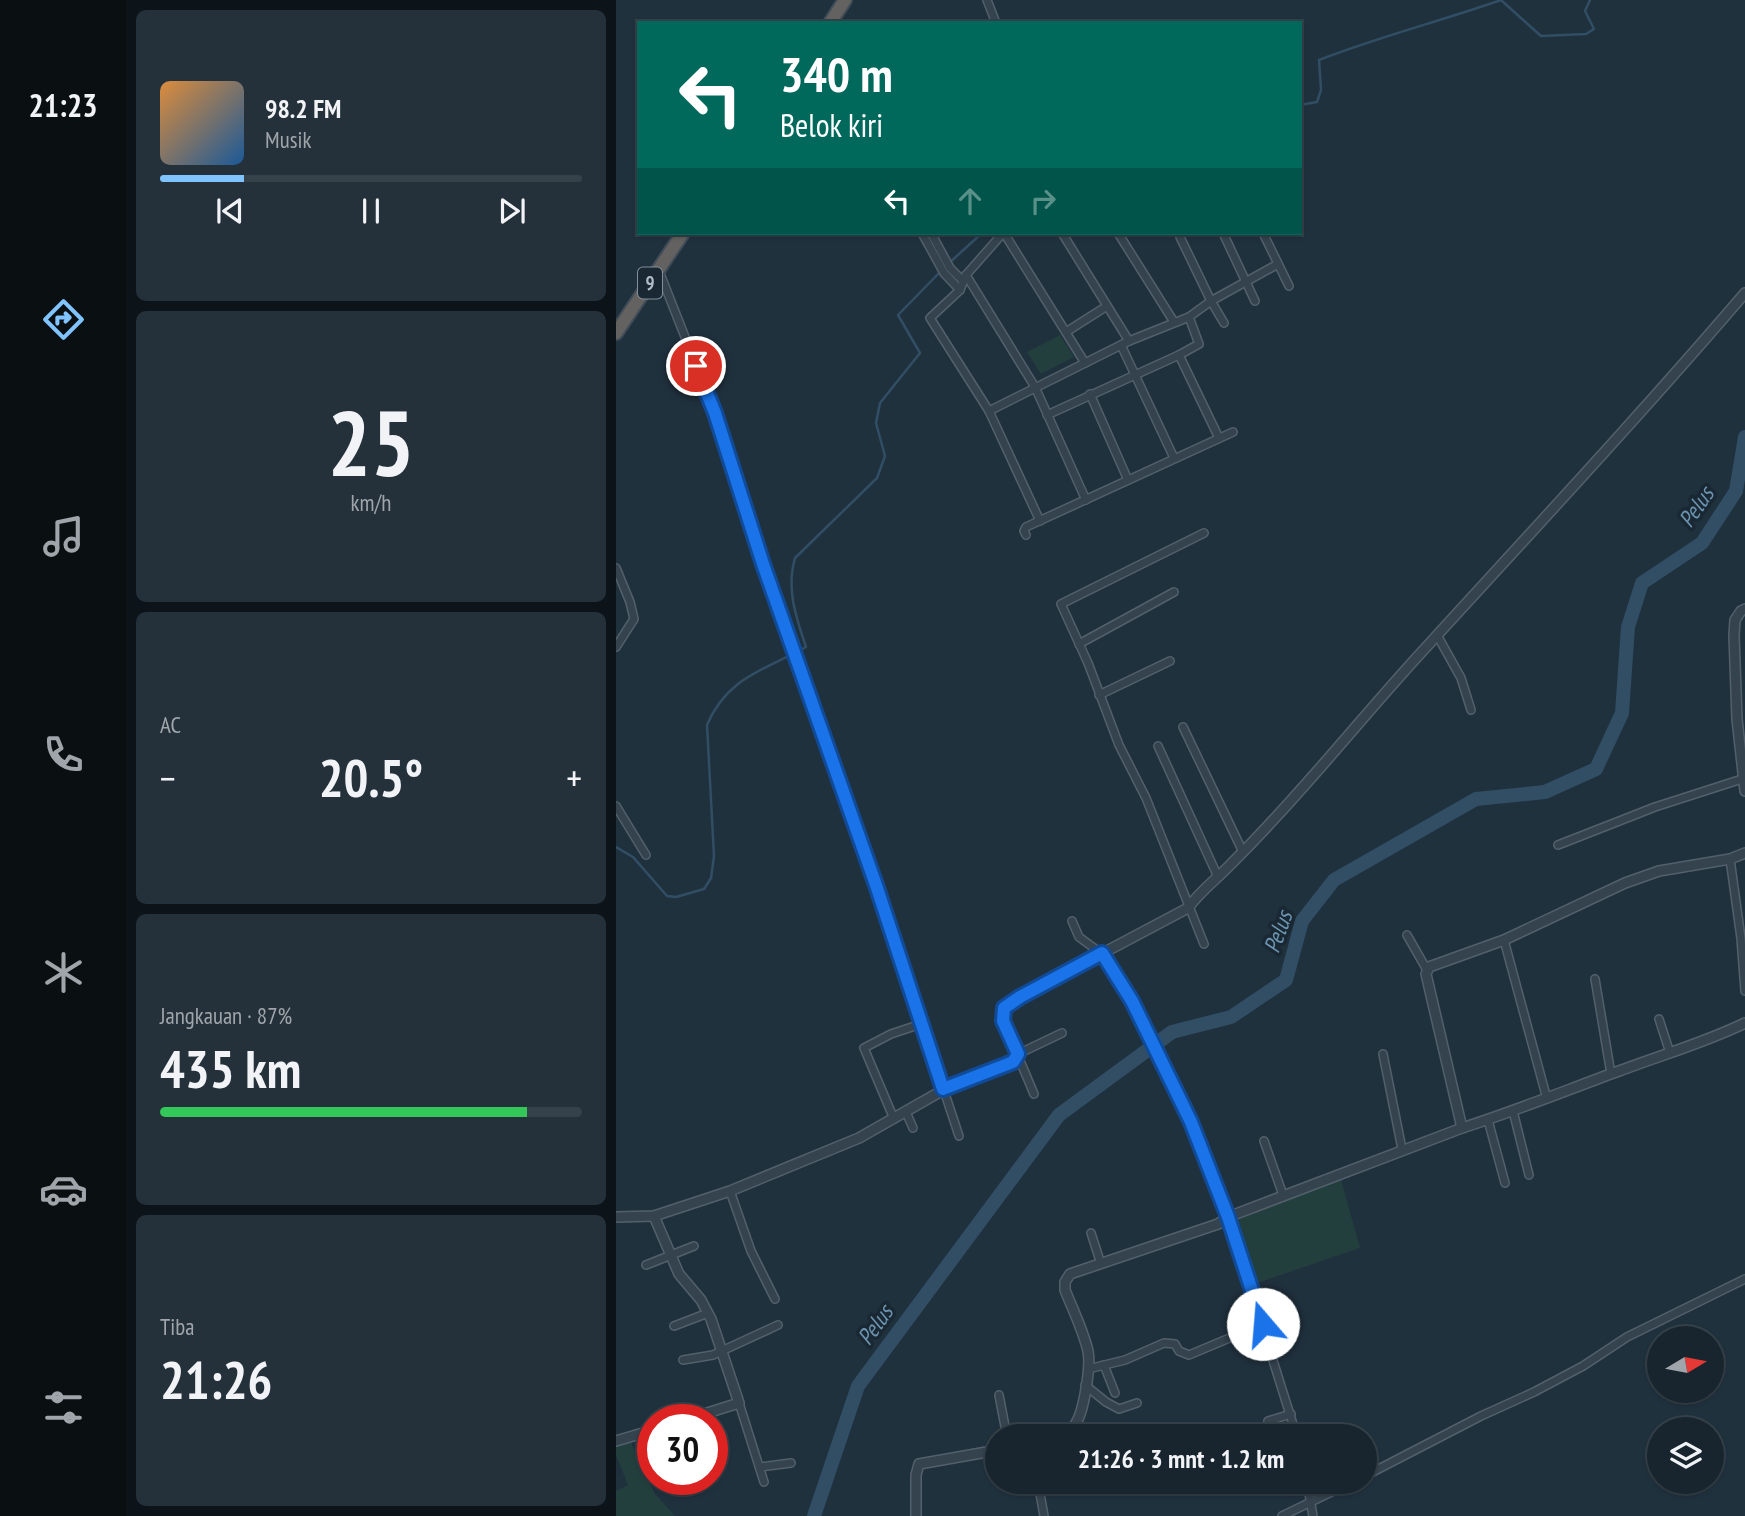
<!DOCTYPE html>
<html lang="id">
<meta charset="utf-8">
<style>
:root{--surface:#18252e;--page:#25313a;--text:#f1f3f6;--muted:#9fa5aa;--line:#36424a;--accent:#7fc3ff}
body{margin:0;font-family:"PT Sans Narrow",sans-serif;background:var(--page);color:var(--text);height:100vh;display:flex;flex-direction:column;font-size:26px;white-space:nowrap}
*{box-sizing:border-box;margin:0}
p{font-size:23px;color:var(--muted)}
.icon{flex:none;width:38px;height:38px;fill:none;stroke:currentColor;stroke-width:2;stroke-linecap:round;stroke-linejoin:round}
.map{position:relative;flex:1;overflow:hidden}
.details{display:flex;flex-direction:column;gap:10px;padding:10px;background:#0d1419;width:490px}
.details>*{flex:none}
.banner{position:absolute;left:21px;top:21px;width:665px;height:214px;border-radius:0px;box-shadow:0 2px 5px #0004,0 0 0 2px var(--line);background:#00695c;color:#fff;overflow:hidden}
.needle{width:46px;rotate:80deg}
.buttons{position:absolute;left:1031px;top:1326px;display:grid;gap:14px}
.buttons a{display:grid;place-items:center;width:77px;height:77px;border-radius:50%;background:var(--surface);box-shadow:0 2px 5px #0004,0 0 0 2px var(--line);font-size:35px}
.speed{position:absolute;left:21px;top:1404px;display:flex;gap:14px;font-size:35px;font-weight:700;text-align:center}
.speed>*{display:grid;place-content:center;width:91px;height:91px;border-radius:50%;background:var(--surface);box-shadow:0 2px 5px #0004,0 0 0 2px var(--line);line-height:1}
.speed .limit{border:10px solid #d22;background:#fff;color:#111}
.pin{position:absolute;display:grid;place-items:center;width:60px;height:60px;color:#fff;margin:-30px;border:4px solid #fff;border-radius:50%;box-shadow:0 2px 7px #0007}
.me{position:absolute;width:77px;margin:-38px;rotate:342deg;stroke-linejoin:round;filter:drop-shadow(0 0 5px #0008)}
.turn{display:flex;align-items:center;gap:24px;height:147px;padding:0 28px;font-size:32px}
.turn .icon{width:91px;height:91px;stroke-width:2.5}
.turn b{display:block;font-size:49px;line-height:60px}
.lanes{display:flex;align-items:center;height:66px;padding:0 28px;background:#0003;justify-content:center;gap:35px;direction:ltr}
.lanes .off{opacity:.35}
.big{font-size:52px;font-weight:700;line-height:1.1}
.details .card{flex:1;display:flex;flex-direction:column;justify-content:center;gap:10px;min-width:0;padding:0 24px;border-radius:10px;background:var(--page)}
.details .dial{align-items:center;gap:0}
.dial b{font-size:91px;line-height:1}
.song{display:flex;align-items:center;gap:21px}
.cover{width:84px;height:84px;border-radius:10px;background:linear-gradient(135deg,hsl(30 70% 55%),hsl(210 70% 35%))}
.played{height:7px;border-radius:4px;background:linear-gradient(90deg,var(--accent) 20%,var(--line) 20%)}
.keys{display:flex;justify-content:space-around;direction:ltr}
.heat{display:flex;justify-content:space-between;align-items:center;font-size:38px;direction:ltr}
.charge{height:10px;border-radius:5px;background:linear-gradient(90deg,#34c759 87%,var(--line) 0)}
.trip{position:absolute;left:369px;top:1424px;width:392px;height:70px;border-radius:35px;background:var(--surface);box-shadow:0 2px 5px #0004,0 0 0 2px var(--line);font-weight:700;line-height:70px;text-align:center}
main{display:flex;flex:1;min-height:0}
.menu{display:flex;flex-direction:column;width:126px;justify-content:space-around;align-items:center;background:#0a0f12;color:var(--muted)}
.menu .icon{width:49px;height:49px}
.menu .active{color:var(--accent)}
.menu b{font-size:32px;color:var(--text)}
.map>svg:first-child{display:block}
.green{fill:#223f3e}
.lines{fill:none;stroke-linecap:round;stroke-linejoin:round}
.stream{stroke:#314e65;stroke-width:2.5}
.river{stroke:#314e65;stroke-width:14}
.minor-casing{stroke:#53606c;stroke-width:10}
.tertiary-casing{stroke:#53606c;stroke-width:12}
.trunk-casing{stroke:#404d59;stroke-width:16}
.minor{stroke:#34434e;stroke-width:7}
.tertiary{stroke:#34434e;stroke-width:9}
.trunk{stroke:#646260;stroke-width:12}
.route-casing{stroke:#114b97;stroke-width:18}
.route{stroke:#1a73e8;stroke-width:12}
.labels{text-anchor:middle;stroke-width:7;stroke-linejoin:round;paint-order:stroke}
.shield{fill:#1a2833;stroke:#83909c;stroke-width:2}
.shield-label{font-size:19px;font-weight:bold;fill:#b0bdc9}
.water-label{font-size:23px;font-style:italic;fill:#6d94b0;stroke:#1a2833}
</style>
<main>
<nav class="menu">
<b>21:23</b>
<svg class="icon active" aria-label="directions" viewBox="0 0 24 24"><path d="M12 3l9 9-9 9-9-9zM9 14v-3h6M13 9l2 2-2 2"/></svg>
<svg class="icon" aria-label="music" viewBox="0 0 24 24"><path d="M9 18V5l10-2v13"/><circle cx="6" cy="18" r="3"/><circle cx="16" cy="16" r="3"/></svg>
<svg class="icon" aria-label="phone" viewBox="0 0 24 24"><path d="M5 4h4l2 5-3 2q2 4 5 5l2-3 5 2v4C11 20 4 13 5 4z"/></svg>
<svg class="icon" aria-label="climate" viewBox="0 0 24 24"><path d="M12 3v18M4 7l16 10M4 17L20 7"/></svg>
<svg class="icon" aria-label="car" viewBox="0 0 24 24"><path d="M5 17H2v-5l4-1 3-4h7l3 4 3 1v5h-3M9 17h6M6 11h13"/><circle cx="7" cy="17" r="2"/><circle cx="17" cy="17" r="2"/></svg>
<svg class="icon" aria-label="filters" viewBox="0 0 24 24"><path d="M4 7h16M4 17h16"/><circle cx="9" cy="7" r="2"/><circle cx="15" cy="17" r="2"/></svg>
</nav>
<section class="details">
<div class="card">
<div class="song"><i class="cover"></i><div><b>98.2 FM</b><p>Musik</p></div></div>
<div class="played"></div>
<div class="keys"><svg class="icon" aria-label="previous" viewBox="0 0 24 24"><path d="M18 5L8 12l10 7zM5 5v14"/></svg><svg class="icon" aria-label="pause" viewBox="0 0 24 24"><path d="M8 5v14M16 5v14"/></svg><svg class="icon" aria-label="next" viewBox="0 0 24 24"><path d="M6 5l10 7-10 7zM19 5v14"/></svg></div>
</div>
<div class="card dial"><b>25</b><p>km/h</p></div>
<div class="card"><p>AC</p>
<div class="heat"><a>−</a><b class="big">20.5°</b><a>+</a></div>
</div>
<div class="card"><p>Jangkauan · 87%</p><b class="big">435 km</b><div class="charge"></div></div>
<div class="card"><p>Tiba</p><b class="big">21:26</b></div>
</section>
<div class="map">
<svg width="1129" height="1516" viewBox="0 0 1129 1516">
<rect width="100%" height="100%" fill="#20313e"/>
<g class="green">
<polygon points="444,335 458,357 425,374 411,352"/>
<polygon points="724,1176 744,1248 641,1283 620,1215"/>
<polygon points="13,1438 39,1494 59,1516 0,1516 0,1491 12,1485 0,1455 0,1442"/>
</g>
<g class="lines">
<g class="stream">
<path d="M684,105L701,102L705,90L703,60C762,37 825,21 885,0L925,36L970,34L978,29L969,11L974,0"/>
<polyline points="332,264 366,233"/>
<path d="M0,847L17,857L51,896L60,897L88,889L95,878L98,856L91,725C111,677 149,670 190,647C180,617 170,589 179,558L261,478L269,456L260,423L264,403L304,353L282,315L325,271"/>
</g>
<polyline class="river" points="198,1516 242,1386 443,1115 556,1032 615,1017 670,980 686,921 718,880 860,799 929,792 980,769 1006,713 1012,627 1026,583 1086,543 1120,491 1129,437"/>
<defs>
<g id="minor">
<polyline points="371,0 380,23"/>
<polyline points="306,233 328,273 344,290"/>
<polyline points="315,233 334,268 347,281"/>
<polyline points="387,233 350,275 344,290 314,318 373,411 424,521"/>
<polyline points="388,233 469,363"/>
<polyline points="446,233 513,341"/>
<polyline points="502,233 558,322"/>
<polyline points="566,233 564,237 595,301 608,323"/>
<polyline points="607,233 639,301"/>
<polyline points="647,233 673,286"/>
<polyline points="43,271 99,413 147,563 260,885 343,1136"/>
<polyline points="350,275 419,387 470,500"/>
<polyline points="573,317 595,301 662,264"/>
<polyline points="450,332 491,306"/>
<polyline points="505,345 558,458"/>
<polyline points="474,394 512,480"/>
<polyline points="373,411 513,341 573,317 583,344 563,355 603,438"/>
<polyline points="431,415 563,355"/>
<polyline points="588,533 445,604 472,663 503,745 530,798 588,944"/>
<polyline points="410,535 408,531 410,527 617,432"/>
<polyline points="0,568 14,602 18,619 0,647"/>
<polyline points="821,635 845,678 855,710"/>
<polyline points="463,644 558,592"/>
<polyline points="483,695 554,661"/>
<polyline points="567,727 627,852"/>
<polyline points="542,746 602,877"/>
<polyline points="0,806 30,855"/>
<polyline points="942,845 1039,807 1126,779"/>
<polyline points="1114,859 1125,938 1129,991"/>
<polyline points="456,921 463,937 478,948 482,956"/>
<polyline points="791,935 811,970"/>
<polyline points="888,940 931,1099"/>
<polyline points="979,979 995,1074"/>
<polyline points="1043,1019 1054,1053"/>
<polyline points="402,1054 446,1033"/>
<polyline points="767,1054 786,1149"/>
<polyline points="402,1056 418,1094"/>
<polyline points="897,1111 913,1175"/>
<polyline points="290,1112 297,1128"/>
<polyline points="278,1119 248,1048 275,1034 305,1024"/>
<polyline points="872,1120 889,1183"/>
<polyline points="648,1141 667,1195"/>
<polyline points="114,1191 135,1251 159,1299"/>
<polyline points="612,1217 681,1437"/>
<polyline points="475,1233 485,1264"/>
<polyline points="30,1265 78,1246"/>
<polyline points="58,1326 92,1313"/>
<polyline points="67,1360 97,1355 162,1325"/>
<polyline points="488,1365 499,1393"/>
<polyline points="472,1369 509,1360 548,1343 559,1344 563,1351 573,1355 647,1324"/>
<polyline points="469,1385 490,1402 503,1409 521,1403"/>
<polyline points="383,1395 391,1437"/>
<polyline points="123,1403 148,1482"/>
<polyline points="652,1421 675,1414"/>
<polyline points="144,1467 175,1463"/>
<polyline points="749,1476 865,1416 918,1392 967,1366 1011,1337 1129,1279"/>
<polyline points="422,1482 428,1516"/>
<polyline points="691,1482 697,1516"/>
<polyline points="666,1516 736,1482"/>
</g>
<g id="tertiary">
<polyline points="1129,609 1125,611 1119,620 1118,635 1121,719 1129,791"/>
<path d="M846,1128C899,1111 951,1090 1003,1071C1045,1055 1088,1043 1129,1023"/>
<polyline points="38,1216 63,1274 85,1300 95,1319 123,1403 72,1419"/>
<path d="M0,1217L38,1216L114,1191L243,1138L336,1085L397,1062L402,1054L387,1021L388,1008L404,997L572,908C585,890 601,879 616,863C641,838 665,812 688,786C731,738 771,689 814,643C920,527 1027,412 1129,293"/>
<polyline points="612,1217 846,1128 810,974 813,967 888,940 1009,883 1043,871 1114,859 1129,853"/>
<path d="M440,1437C447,1435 453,1431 458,1426C468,1414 475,1366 472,1351C467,1330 457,1310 449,1290V1282L454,1274L602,1224L612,1217L575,1122L516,1001L486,953"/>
<polyline points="0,1441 37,1430"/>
<polyline points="300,1516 300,1475 303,1464 382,1450"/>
</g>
<g id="trunk">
<polyline points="214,23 229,0"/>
<polyline points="0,333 67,233"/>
</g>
</defs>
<use href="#minor" class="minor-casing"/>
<use href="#tertiary" class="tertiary-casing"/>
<use href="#trunk" class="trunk-casing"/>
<use href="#minor" class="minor"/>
<use href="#tertiary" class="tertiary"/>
<use href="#trunk" class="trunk"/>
</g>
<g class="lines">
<defs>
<polyline id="route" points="80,366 99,413 147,564 260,885 327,1089 397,1062 402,1054 387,1021 388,1008 404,997 486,953 516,1001 575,1122 612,1217 647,1324"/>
</defs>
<use href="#route" class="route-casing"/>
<use href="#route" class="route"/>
</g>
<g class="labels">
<rect class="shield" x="22" y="267.5" width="24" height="31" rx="5"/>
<g class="shield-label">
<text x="34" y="290">9</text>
</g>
<g class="water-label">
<text transform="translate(1080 507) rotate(-55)" y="8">Pelus</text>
<text transform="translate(662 932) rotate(-70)" y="8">Pelus</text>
<text transform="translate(259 1325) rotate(-54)" y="8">Pelus</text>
</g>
</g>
</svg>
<div class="buttons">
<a><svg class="needle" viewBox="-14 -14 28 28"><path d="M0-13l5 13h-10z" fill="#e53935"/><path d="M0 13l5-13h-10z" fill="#9fa5aa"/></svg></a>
<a><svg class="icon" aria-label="layers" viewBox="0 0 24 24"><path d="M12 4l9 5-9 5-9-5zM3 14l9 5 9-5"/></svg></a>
</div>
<div class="speed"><div class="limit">30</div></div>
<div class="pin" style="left:80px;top:366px;background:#d93025"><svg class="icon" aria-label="arrive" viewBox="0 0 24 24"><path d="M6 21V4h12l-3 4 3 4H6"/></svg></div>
<svg class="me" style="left:647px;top:1324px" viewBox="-20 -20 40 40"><circle r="19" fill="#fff"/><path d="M0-13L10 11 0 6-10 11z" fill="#1a73e8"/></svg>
<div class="trip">21:26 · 3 mnt · 1.2 km</div>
<div class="banner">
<div class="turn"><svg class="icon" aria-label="left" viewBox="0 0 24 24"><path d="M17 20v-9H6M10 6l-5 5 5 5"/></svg><div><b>340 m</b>Belok kiri</div></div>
<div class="lanes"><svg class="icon" aria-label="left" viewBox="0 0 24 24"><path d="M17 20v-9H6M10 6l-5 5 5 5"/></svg><svg class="icon off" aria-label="ahead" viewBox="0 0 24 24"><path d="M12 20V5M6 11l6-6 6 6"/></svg><svg class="icon off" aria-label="right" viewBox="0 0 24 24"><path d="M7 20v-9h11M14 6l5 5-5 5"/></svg></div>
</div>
</div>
</main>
